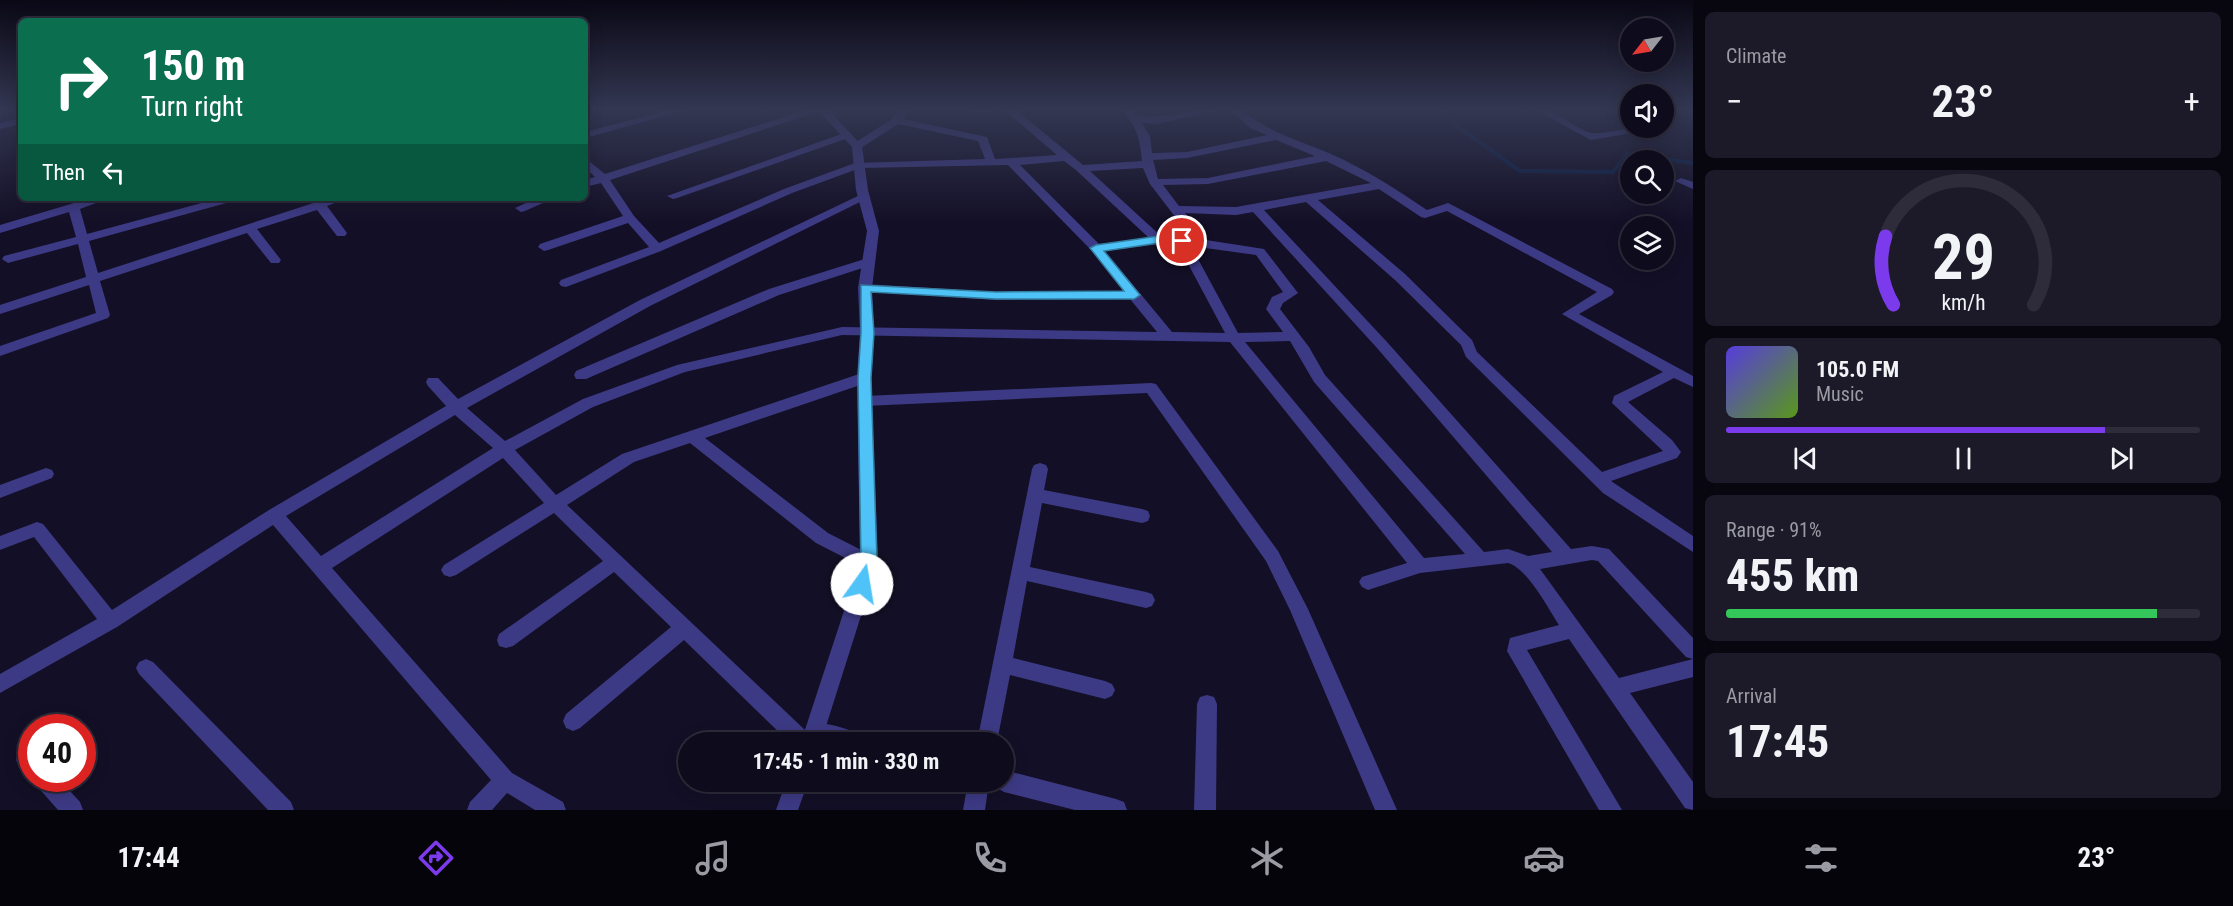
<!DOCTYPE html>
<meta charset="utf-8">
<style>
:root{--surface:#0e0b1c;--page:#1c1929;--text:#f1f3f6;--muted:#9b9ba3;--line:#2e2b3b;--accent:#7c3aed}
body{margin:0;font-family:"Roboto Condensed",sans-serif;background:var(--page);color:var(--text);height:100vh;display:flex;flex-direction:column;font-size:22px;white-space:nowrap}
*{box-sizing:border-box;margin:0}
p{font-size:20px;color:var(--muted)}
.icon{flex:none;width:33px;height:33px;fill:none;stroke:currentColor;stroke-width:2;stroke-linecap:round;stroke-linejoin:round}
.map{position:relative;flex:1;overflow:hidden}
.panel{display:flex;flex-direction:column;gap:12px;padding:12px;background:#08060f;width:540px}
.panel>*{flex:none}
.banner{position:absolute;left:18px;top:18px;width:570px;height:183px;border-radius:9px;box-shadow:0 3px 15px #0003,0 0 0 2px var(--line);background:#0b6e4f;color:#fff;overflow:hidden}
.needle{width:39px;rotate:239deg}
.fabs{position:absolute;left:1620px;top:18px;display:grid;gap:12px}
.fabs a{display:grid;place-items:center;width:54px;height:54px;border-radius:50%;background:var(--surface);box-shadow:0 3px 15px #0003,0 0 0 2px var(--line);font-size:30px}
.speed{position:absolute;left:18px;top:714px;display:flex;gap:12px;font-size:30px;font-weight:700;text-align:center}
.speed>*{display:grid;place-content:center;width:78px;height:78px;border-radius:50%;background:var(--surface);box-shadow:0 3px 15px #0003,0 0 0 2px var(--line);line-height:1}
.speed .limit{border:9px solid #d22;background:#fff;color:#111}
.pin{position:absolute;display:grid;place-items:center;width:51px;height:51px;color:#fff;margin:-26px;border:3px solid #fff;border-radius:50%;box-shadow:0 2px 6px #0007}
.me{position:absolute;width:66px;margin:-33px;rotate:13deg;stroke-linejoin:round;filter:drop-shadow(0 0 4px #0008)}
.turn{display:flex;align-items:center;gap:21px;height:126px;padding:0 24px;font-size:27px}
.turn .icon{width:78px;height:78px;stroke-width:2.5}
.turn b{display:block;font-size:42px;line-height:51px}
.then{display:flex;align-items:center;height:57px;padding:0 24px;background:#0003;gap:12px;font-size:22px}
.big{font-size:45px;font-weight:700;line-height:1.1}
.panel .tile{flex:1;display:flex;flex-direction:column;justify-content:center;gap:9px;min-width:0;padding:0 21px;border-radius:9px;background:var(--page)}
.panel .dial{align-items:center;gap:0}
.dial svg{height:156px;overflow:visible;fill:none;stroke:var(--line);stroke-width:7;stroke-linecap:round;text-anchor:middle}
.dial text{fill:var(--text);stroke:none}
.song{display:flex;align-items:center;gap:18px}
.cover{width:72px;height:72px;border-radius:9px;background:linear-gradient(135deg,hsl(250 70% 55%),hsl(90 70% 35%))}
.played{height:6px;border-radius:3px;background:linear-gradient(90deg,var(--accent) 80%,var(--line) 80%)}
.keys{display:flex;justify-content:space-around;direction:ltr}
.heat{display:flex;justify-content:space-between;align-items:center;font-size:33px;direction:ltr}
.charge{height:9px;border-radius:4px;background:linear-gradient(90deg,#34c759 91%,var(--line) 0)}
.trip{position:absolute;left:678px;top:732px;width:336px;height:60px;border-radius:30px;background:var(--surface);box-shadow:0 3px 15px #0003,0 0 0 2px var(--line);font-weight:700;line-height:60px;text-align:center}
.menu{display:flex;height:96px;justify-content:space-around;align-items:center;background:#06040b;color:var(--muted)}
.menu .icon{width:42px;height:42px}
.menu .active{color:var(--accent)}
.menu b{font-size:27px;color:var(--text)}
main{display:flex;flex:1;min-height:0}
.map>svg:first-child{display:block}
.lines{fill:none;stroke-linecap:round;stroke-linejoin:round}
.stream{stroke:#0a1f44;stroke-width:4}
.minor{fill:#3d3a85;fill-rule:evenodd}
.tertiary{fill:#3d3a85;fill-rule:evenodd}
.route{fill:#4fc3f7;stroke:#337fa1;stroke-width:1.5}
</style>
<main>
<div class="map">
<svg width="1693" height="810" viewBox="0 0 1693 810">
<rect width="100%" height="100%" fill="#130f26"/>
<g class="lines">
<polyline class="stream" points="1443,109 1454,124 1520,171 1613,172 1627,154 1693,163"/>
<g class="minor">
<polygon points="672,109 690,109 585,138 585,132"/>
<path d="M809,109H826L610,180L634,216L659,243L784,189L855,163L985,159L978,141L898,124L861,148H853V144L892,119L900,109H911L903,119L987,137L995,159L1057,155L1003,109H1015L1083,165L1142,161C1140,140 1137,123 1119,109H1133L1137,116C1167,119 1195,109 1225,109L1156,124L1142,123L1150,136L1152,153L1187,152L1267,135L1250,128L1230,109H1241C1267,132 1300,141 1331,154C1365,169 1396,189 1427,210L1448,203L1452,205L1612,289L1614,292L1612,295L1579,314L1693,376V387L1674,378L1628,402L1672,440L1681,452L1677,458L1611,481L1693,536V552L1603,493L1466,357L1461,345L1395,280L1306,202L1264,210L1387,342L1571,549L1592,546L1609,549L1693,638V677L1630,693L1693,782V810L1685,808L1569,639L1527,650L1622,810H1599L1507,651L1510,638L1559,625C1548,608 1527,568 1508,563L1420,573L1368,590L1362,587L1359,582L1362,577L1407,563L1230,342L842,335L685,372L593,407L515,450L556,495L622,454L859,374H869L871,378L869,382L705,438L828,533L875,557L878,562L875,567L869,569L863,567L816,543L690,443L634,462L567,505L805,730L807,725C821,719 848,729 862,735L865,742H789L684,640L580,728L573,731L566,728L563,721L566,714L671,627L614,572L513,646L506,648L499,646L497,640L499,634L603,561L554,513L456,575L450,577L444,575L441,570L444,565L544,503L503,458L332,568L512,773L563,802L566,810H535L507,793L492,810H467L470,802L491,780L273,525L117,627L0,693V674L97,619L34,537L0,550V536L37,522L43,524L112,610L269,510L446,406L428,386L426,382L428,378H438L458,399L640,300L860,195H868L870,197L650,306L467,408L505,441L583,399L677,365L842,327L1157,332L1130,299L996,300L860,291L858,288L865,284L996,292L1124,291L1092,251L1008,165L860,168L792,193L661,251L566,287L561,286L559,283L561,280L649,247L628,223L548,250L544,251L538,247L540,244L623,216L601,183L585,187V180L595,177L585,167V158L605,174ZM1276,140L1315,156L1208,178L1158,179L1153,160L1187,158ZM1064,161L1076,170L1149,238L1099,244L1020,165ZM1326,161L1371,183L1236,207L1179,206L1163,185L1208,184ZM1143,168L1150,184L1192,239L1162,237L1090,171ZM1379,189L1421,217L1425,218L1447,211L1597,292L1562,314L1663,372L1614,396L1612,403L1663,451L1602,472L1477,352L1472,340L1405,274L1318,200ZM1253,212L1377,348L1552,552L1528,556L1508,549L1484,552L1325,375L1309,347L1280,309L1283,303L1298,293L1264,249L1206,240L1185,213L1236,215ZM1159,244L1178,245L1225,333L1172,332L1105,251ZM1191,246L1256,255L1283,292L1272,297L1266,309L1283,332L1238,333ZM1290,341L1314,382L1465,554L1424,558L1245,342ZM455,415L493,448L321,556L286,516ZM1592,560L1598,561L1686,657L1693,659L1619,678L1540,569Z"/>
<path d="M971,109H994C989,114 976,114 971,109Z"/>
<path d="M1534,109C1559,109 1570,127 1591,133C1601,135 1633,126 1648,128L1643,131L1591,140Z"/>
<polygon points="1618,109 1630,109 1630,117"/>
<polygon points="21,118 21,124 0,129 0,123"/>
<polygon points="847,132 851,133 851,137 677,198 673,199 667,196"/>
<polygon points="1681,178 1693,182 1693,189 1675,181"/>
<polygon points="91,198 109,198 80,209 87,234 220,198 239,198 237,200 89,241 98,273 329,198 347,198 327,206 347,233 345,236 337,236 317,210 257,229 281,260 279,263 271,263 247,233 100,281 110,315 108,318 0,356 0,346 96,313 89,285 0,314 0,305 86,277 78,244 8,263 2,259 4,256 76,237 69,212 0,233 0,225"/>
<polygon points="537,198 554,198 525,211 521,212 515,208"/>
<polygon points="868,258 874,262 872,265 779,295 586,379 576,379 574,375 576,371 769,289"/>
<polygon points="1151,383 1156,384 1278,551 1308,609 1397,810 1375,810 1290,610 1266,561 1147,393 865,406 858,401 865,396"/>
<polygon points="1040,463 1046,465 1048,469 1044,490 1142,509 1148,511 1150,516 1148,521 1142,523 1042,503 1030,567 1146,592 1152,594 1155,600 1152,606 1146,608 1027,581 1013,658 1105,681 1112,684 1115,690 1112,696 1105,699 1010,675 997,742 977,742 1032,469 1034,465"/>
<polygon points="46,468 52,470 54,474 52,478 0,498 0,485"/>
<polygon points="146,659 153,662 291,802 294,810 268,810 139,674 136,668 139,662"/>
<polygon points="1207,695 1214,697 1217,704 1216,810 1194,810 1197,704 1200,697"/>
<polygon points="26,750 32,752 32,775 19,767 16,760 19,753"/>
<polygon points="1004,770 1116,799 1124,802 1127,810 1075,810 1004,792 997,788 994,782 1004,782"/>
<polygon points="33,778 58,778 80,802 83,810 58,810 36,785"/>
<polygon points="968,782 989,782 985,810 963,810"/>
</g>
<g class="tertiary">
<polygon points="817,109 828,109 862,146 868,190 879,231 872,288 874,333 871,378 878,562 821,742 801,742 860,562 857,378 860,333 858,288 867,231 856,190 852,147"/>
<polygon points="786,782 808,782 798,810 776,810"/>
</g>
</g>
<linearGradient id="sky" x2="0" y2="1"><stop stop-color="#0a0815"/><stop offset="0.49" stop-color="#333752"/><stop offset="1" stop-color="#333752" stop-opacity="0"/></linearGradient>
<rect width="1693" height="223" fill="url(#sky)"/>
<polygon class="route" points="1159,236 1182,238 1188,241 1182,245 1159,243 1104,251 1140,295 1134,299 996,299 871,292 874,333 871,378 877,562 868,589 862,591 857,589 854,584 861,562 858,378 861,333 861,285 996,292 1124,291 1090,248 1096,245"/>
</svg>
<div class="fabs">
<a><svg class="needle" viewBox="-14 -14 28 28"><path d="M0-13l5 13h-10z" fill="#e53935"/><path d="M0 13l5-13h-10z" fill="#9b9ba3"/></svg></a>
<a><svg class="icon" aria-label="sound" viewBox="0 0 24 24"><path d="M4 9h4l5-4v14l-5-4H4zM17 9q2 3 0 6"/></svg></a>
<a><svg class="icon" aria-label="search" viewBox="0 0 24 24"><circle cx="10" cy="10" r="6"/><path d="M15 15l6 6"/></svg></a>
<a><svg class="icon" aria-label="layers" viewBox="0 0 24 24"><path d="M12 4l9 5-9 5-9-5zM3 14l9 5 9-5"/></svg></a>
</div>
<div class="speed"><div class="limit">40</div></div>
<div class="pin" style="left:1182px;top:241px;background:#d93025"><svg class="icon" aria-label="arrive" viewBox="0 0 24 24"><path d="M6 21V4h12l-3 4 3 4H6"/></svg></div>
<svg class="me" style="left:862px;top:584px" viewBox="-20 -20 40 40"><circle r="19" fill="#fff"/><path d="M0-13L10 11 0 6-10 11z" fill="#4fc3f7"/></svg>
<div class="trip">17:45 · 1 min · 330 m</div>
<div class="banner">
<div class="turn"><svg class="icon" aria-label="right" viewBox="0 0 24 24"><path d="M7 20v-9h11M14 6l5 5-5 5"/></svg><div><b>150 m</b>Turn right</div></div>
<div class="then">Then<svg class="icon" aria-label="left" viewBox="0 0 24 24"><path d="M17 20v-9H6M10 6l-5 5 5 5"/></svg></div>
</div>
</div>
<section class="panel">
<div class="tile"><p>Climate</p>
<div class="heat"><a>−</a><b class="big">23°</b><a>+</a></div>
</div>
<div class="tile dial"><svg viewBox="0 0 100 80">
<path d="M14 69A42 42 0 1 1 86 69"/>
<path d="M14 69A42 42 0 0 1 10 34" stroke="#7c3aed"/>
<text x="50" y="56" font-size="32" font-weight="700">29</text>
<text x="50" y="72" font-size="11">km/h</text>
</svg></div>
<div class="tile">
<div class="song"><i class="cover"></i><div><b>105.0 FM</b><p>Music</p></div></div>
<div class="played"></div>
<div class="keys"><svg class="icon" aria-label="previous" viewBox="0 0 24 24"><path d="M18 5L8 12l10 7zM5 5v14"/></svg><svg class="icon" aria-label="pause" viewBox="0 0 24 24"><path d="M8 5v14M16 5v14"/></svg><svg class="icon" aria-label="next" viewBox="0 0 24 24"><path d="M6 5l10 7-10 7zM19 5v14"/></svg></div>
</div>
<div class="tile"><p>Range · 91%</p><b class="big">455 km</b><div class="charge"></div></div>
<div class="tile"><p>Arrival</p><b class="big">17:45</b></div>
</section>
</main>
<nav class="menu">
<b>17:44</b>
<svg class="icon active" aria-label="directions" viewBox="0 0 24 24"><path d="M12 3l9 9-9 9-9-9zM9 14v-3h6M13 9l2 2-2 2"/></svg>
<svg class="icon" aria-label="music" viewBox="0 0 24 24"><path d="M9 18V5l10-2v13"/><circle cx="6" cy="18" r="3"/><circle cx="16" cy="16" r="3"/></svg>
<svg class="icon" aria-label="phone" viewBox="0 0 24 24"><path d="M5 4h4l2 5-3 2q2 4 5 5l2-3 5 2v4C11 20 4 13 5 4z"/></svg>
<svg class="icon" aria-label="climate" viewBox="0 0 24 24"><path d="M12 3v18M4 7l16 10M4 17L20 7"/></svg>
<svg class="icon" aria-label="car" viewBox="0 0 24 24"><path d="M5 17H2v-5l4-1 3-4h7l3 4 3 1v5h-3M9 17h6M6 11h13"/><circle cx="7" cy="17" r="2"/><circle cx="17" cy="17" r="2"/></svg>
<svg class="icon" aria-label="filters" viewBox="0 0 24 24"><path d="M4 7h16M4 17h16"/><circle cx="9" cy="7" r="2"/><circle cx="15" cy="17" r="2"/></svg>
<b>23°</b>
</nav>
